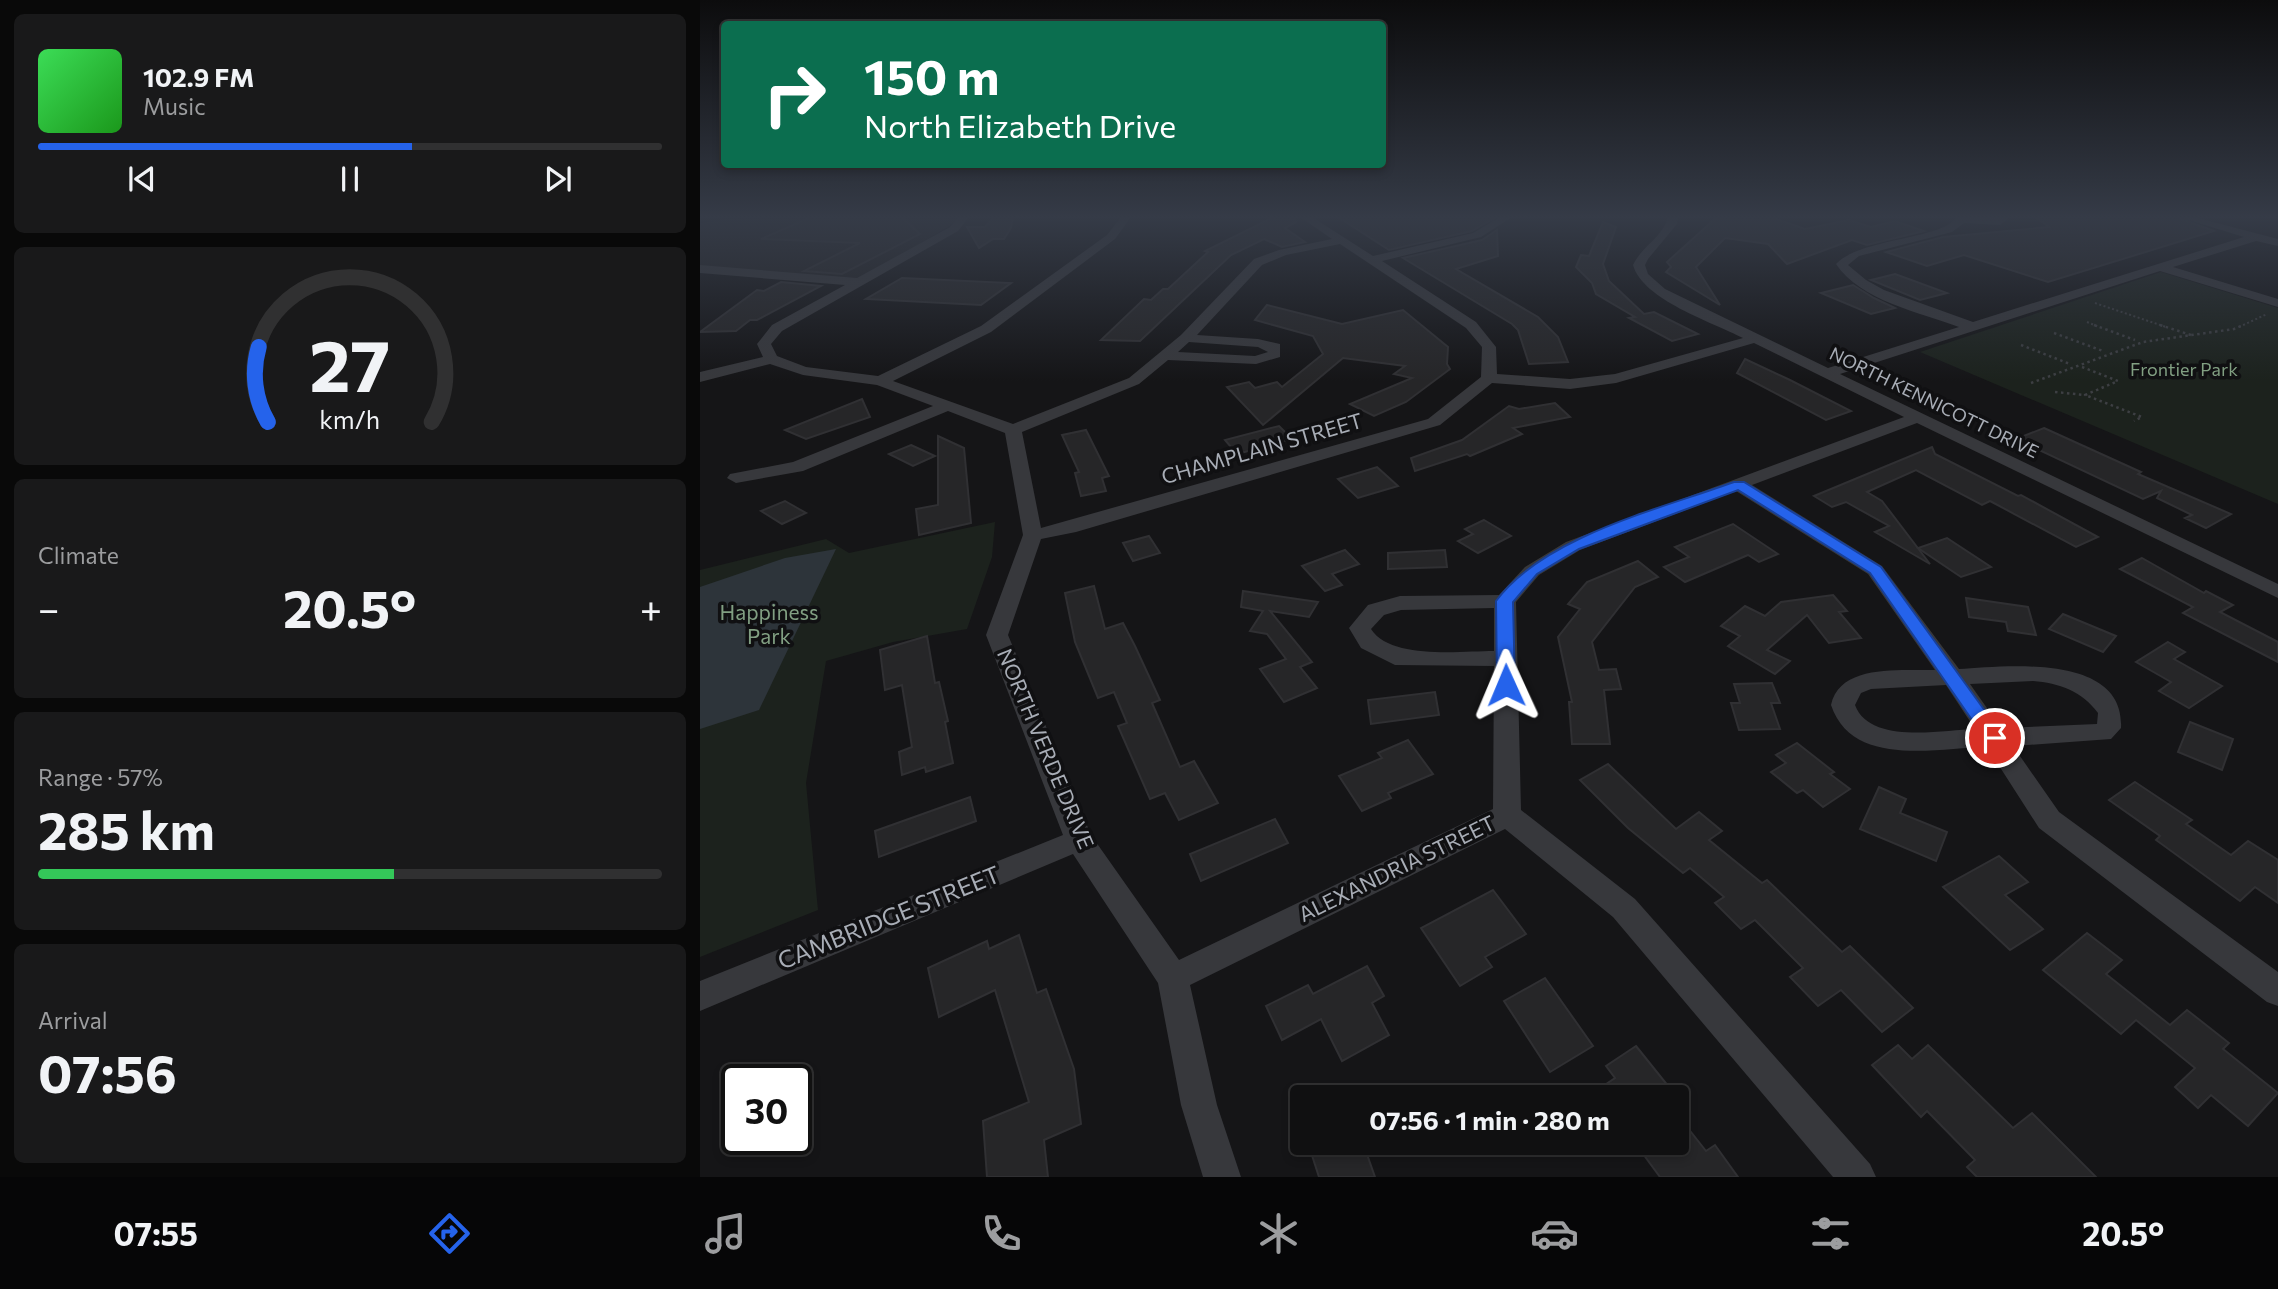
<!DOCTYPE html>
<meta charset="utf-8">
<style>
:root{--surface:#101011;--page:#19191a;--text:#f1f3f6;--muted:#9c9d9f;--line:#303031;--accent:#2563eb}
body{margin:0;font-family:Commissioner,sans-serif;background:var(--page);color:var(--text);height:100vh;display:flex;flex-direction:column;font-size:26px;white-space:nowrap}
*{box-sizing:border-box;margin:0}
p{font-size:23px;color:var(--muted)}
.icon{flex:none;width:38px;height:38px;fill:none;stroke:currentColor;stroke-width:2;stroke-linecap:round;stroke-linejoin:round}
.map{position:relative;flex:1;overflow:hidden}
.sheet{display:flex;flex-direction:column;gap:14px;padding:14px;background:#090909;width:700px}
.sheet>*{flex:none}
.hud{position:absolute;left:21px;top:21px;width:665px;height:147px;border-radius:7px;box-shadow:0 4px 10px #0003,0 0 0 2px var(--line);background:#0b6e4f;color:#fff;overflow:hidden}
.speed{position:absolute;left:21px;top:1064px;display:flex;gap:14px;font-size:35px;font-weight:700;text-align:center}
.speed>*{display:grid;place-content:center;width:91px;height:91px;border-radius:50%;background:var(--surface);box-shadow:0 4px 10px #0003,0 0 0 2px var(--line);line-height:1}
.speed .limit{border:4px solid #111;border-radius:10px;background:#fff;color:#111}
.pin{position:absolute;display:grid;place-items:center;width:60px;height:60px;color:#fff;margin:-30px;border:4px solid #fff;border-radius:50%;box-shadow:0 2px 7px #0007}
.me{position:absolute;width:77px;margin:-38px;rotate:359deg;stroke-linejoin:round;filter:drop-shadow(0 0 5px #0008)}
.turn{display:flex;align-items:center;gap:24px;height:147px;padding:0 28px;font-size:32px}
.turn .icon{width:91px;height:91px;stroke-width:2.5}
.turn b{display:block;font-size:49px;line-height:60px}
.big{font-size:52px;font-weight:700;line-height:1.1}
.sheet .widget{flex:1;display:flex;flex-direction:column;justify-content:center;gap:10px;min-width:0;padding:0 24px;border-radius:10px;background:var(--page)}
.sheet .dial{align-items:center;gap:0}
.dial svg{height:182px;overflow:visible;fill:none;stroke:var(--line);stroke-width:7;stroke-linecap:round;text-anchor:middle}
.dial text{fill:var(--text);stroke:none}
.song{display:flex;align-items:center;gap:21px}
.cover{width:84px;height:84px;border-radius:10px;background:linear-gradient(135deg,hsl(130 70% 55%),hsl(120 70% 35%))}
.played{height:7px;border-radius:4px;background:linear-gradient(90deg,var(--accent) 60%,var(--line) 60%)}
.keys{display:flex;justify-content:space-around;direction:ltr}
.heat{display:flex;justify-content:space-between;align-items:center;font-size:38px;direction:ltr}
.charge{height:10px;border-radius:5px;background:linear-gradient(90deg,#34c759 57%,var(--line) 0)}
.trip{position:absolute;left:590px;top:1085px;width:399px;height:70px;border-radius:7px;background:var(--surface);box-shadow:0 4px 10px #0003,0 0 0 2px var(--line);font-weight:700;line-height:70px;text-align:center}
.tab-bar{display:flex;height:112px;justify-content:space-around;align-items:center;background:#060607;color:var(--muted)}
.tab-bar .icon{width:49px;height:49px}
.tab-bar .on{color:var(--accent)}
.tab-bar b{font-size:32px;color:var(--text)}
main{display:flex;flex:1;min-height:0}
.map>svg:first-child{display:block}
.built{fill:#222224}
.green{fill:#1c221d}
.water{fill:#2d343a}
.building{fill:#262628;stroke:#303033;stroke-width:2}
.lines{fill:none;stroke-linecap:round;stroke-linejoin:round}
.path-far1{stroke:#3d3f43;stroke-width:2;stroke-dasharray:2 2.5;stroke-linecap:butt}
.path{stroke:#3d3f43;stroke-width:2.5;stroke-dasharray:2.5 3.5;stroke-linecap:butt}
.minor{fill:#37383c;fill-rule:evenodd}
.route{fill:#2563eb;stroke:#184099;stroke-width:2}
.labels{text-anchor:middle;stroke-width:7;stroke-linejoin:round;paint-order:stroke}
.far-park-label{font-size:18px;fill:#819f82;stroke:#101012}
.far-street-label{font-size:18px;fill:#a8adb6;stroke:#101012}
.street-label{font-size:21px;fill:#a8adb6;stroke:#101012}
.park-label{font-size:21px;fill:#819f82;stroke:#101012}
.near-street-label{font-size:24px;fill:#a8adb6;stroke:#101012}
</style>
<main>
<section class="sheet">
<div class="widget">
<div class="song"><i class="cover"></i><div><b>102.9 FM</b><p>Music</p></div></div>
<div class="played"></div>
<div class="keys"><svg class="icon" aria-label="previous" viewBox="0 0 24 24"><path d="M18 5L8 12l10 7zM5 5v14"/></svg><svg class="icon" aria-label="pause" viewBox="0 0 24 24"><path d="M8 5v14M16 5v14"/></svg><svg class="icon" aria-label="next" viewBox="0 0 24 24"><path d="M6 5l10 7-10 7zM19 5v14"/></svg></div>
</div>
<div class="widget dial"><svg viewBox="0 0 100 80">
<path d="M14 69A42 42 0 1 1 86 69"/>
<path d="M14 69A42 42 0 0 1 10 36" stroke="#2563eb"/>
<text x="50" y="56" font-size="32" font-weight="700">27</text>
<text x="50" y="72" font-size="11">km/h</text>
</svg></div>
<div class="widget"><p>Climate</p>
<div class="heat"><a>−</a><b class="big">20.5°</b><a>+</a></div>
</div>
<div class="widget"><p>Range · 57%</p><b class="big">285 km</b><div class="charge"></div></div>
<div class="widget"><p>Arrival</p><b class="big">07:56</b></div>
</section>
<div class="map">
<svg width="1578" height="1177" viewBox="0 0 1578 1177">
<rect width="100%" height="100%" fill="#151517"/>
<polygon class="built" points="38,217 264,217 157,282 0,269 0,223"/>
<g class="green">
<polygon points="1461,272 1578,308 1578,504 1220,352"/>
<polygon points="295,522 292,557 267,629 193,642 126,661 106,783 118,910 0,957 0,570 126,539 149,553"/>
</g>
<polygon class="water" points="136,549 59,710 0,729 0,587 85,558"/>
<g class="building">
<polygon points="111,217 202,217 220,234 142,274 104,271 160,243 61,239"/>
<polygon points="294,217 313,217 311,228 304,239 293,239 279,248 267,227 285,227"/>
<polygon points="574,217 593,217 596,222 585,228 605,242 582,247 564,239 531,255 440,341 401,340 444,299 451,300 463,289 468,289 508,252 505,251"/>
<polygon points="638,217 796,217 772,231 689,250"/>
<polygon points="1042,217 1071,217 1105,229 1149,220 1171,227 1195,221 1224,231 1167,245 1152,240 1087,264 1068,244 1025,238 996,267 1020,305 966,272 971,267 967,262 1016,218"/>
<polygon points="1336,217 1476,217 1514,231 1348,282 1264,255 1227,266 1186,252 1243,237 1349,227"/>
<polygon points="903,222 916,227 903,264 909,281 944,314 954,312 998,334 972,341 929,318 935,317 896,294 892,283 876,267 881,255 889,256"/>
<polygon points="797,230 798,256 756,269 838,317 858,337 868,362 829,364 818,330 812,324 703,258 782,240"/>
<polygon points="1195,274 1247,293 1220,300 1171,280"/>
<polygon points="202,278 311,283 281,305 166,299"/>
<polygon points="81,282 121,286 57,320 50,320 36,331 0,332 57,290 64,291"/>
<polygon points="1153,285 1174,298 1195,308 1171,314 1121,293"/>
<polygon points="567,305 642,324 703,310 748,347 747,364 750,369 706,402 674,416 650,404 712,378 694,374 705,366 643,358 563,425 527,387 549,382 555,388 577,382 582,387 623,354 613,336 555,320"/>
<polygon points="1045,359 1090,380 1151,411 1126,420 1037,373"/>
<polygon points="162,399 170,417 106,439 85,430"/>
<polygon points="855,403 870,417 813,428 822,434 770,456 767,454 715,471 711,458 762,440 809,406 819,409"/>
<polygon points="579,426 592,439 537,454 525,440"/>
<polygon points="1344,428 1441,472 1438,474 1531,514 1506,528 1485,518 1492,515 1457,498 1461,491 1443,499 1316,439"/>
<polygon points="386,430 409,476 402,478 406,491 381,496 375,473 379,472 362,435"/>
<polygon points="238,436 264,448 271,523 219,535 216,509 238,505"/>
<polygon points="211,445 235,456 213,466 189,454"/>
<polygon points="1232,447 1235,454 1318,496 1321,495 1398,537 1376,547 1290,501 1282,505 1216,470 1167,492 1182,501 1230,564 1175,532 1189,526 1146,502 1132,507 1114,496"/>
<polygon points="677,467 698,486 658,498 638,479"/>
<polygon points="85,501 106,513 82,524 61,511"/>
<polygon points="784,520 811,536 778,553 758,541 773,534 765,529"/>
<polygon points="1033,524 1078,554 1059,562 1048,555 985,582 964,567 989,557 975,547"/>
<polygon points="449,536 460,553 433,561 423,543"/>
<polygon points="1247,538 1291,567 1261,577 1218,548"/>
<polygon points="645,550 659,564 632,574 642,585 625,591 602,566"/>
<polygon points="745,550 747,567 688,569 688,553"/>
<polygon points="1442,558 1504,593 1506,591 1533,605 1520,612 1578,642 1578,662 1483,613 1493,607 1420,569"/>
<polygon points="938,561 958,577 935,587 892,642 899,670 916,669 921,689 904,690 910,744 872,744 869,702 872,702 858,637 880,609 868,604 887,582"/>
<polygon points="394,586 405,629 423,623 435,646 460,700 452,703 480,767 494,761 518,803 479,820 465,793 450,799 418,726 427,723 414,692 398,698 375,642 365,593"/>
<polygon points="543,591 618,602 609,617 570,611 612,662 600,667 617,688 584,702 560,669 586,659 567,634 550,631 563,611 541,607"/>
<polygon points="1133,595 1147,611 1139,612 1161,638 1129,643 1107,615 1067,650 1090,661 1075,674 1028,646 1040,636 1021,626 1045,606 1065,616 1081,602"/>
<polygon points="1266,598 1328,607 1336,635 1308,631 1306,622 1269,617"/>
<polygon points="1363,614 1416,636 1403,652 1349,629"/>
<polygon points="227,636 235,683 239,682 248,721 245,722 253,763 226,772 225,767 202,775 199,752 212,747 202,685 185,690 180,650"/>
<polygon points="1468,642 1485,652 1474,659 1522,686 1489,708 1459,691 1471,682 1436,662"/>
<polygon points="1072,683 1080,703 1071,703 1080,729 1039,730 1031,703 1040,703 1034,684"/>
<polygon points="735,692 739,715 671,724 668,700"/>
<polygon points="1490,722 1533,739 1522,770 1478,752"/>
<polygon points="708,740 733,774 688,793 691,798 662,811 639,776 682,758 678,753"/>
<polygon points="1097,743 1134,772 1130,774 1150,789 1123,807 1103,790 1097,793 1071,772 1086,763 1076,755"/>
<polygon points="908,764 976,829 999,812 1022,831 1009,840 1062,883 1067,880 1142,952 1150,946 1213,1008 1182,1032 1141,990 1118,1006 1090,977 1103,968 1055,920 1041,929 1015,903 1024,897 990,868 983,873 928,828 880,780"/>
<polygon points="1435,782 1492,820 1486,824 1531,855 1548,841 1578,860 1578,903 1555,887 1540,901 1456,840 1460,836 1409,800"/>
<polygon points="1179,787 1206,799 1200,813 1247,832 1236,861 1160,829"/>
<polygon points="270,797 276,821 179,857 175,831"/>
<polygon points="575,819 588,843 501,881 490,854"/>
<polygon points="1299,856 1328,882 1305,895 1343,929 1310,950 1243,887"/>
<polygon points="793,890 826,934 785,957 792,967 760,986 721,928"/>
<polygon points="1387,933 1422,960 1406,974 1470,1025 1487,1010 1529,1043 1523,1049 1578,1093 1548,1126 1511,1095 1498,1108 1475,1087 1495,1068 1436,1020 1421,1034 1343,970"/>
<polygon points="319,935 337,993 346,989 374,1069 381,1124 344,1140 348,1177 287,1177 283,1121 329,1102 295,990 239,1017 228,968 287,941 289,949"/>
<polygon points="667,966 684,996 672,1003 689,1035 642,1061 621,1019 582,1040 566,1006 608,985 613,994"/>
<polygon points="845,978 893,1046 850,1072 804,1001"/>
<polygon points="1198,1045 1212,1059 1228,1045 1313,1128 1332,1113 1396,1177 1277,1177 1267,1167 1275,1160 1227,1111 1221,1117 1172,1065"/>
<polygon points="936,1046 977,1097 887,1097 915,1078 906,1066"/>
<polygon points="976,1113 1006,1151 1015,1145 1038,1177 960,1177 935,1143 976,1143"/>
<polygon points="608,1143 663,1143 675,1177 619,1177"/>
</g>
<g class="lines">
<g class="path-far1">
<polyline points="1395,303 1466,327"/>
<polyline points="1387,322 1399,327"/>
<polyline points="1539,327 1567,314"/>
</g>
<g class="path">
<polyline points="1394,325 1435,340"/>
<polyline points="1460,325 1491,335"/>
<polyline points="1354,333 1403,351"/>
<polyline points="1321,345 1370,364"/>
<polyline points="1382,367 1418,381 1385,395 1442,417 1434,421"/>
<polyline points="1331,383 1443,342 1534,329 1543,325"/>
<polyline points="1355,392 1384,395"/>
</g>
<path class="minor" d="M259,217H269L258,231L82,331L71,344L77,356L106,367L178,376L281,326L407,235L421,217H431L415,239L291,332L193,381L313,424L429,378L481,335L554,259L579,250L632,239L600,217H612L673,256L773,233L800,217H812L781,237L682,261L776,322L796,347L797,374L870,379L915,374L1043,338C1012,322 943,300 933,265C942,246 963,237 968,217H978L977,224L948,259L945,265L948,274L965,289L1128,368L1259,327C1219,312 1161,301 1136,264C1160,238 1246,239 1256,217H1310L1300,225L1264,223L1252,232L1159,256L1148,265L1166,280L1184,290L1273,322L1544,237L1479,217H1494L1578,239V246L1556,241L1473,267L1578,299V307L1460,271L1140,374L1578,584V598L1217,423L1052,485L1182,566L1259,669C1306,666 1425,653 1421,728L1411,739L1313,746L1359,812L1578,972V1006L1567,1002L1339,828L1287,747C1236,748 1152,768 1131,705C1140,663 1202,671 1235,670L1168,574L1036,491L880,550L839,575L816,602L821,810L935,899L1170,1164L1176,1177H1133L913,917L805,829L490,985L517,1105L541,1177H503L481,1105L458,983L373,854L0,1011V981L363,835L286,635L323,535L305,433L248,411L103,471L36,483L27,478L30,474L93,462L233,406L177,385L103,375L70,364L0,382V372L63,357L57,344L72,325L145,285L0,273V265L157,278L250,227ZM640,244L766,328L782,347L781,377L728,419L341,528L322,432L439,384L468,360L556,364L580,357V344L558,339L497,335L562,265L586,255ZM489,342L558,347L568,352L555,356L478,352ZM1054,343L1204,417L866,542L825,567L799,595L700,596L668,605L649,628L661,648L695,665L794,666L793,809L479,960L391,835L308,635L341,539L376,532L740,425L792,383L870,389L916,383ZM794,608V651C760,651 691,660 671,629L684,615L701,610ZM1333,681C1359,683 1382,691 1398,713L1397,724L1301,728L1270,684ZM1246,685L1275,729C1242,730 1170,745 1155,705L1161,693L1171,689Z"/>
</g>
<linearGradient id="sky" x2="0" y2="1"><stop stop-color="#0c0c0d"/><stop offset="0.57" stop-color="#353b47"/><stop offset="1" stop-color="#353b47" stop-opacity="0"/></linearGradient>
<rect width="1578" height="381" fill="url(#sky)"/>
<path class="route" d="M1034,482H1044L1181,567L1301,733L1304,738L1301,743H1288L1170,573L1038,490L879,549L837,574L813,602L815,685L812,690H799L797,685L796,601C844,536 960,509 1034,482Z"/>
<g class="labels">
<g class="far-park-label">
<text x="1484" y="376">Frontier Park</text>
</g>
<g class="far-street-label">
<text transform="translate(1234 403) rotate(26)" y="6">NORTH KENNICOTT DRIVE</text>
</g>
<g class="street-label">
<text transform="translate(562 449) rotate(-16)" y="7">CHAMPLAIN STREET</text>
<text transform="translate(345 749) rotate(67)" y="7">NORTH VERDE DRIVE</text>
<text transform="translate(697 869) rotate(-26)" y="7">ALEXANDRIA STREET</text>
</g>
<g class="park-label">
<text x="69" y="620">Happiness<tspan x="69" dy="24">Park</tspan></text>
</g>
<g class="near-street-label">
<text transform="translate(189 918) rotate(-22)" y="8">CAMBRIDGE STREET</text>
</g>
</g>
</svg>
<div class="speed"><div class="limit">30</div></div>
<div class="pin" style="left:1295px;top:738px;background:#d93025"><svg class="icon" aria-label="arrive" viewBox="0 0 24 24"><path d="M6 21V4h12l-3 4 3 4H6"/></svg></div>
<svg class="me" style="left:806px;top:685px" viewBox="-20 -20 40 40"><path d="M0-17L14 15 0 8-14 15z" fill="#2563eb" stroke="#fff" stroke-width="4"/></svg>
<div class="trip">07:56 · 1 min · 280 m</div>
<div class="hud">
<div class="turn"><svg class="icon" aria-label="right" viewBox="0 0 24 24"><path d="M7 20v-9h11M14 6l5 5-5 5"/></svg><div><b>150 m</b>North Elizabeth Drive</div></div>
</div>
</div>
</main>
<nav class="tab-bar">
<b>07:55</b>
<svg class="icon on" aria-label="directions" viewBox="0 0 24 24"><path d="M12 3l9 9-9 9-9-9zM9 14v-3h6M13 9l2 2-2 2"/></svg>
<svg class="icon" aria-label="music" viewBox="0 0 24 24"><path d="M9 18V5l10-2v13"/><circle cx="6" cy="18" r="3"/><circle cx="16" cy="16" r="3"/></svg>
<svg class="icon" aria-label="phone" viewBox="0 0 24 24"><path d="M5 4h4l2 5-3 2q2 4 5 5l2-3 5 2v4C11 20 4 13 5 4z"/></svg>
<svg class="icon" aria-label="climate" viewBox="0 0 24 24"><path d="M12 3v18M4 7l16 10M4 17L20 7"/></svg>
<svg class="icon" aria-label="car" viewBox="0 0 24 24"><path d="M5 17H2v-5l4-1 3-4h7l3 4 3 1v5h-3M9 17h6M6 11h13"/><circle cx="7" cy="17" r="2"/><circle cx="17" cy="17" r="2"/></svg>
<svg class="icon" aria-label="filters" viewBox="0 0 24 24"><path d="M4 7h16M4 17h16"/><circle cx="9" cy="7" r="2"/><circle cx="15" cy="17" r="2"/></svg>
<b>20.5°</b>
</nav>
